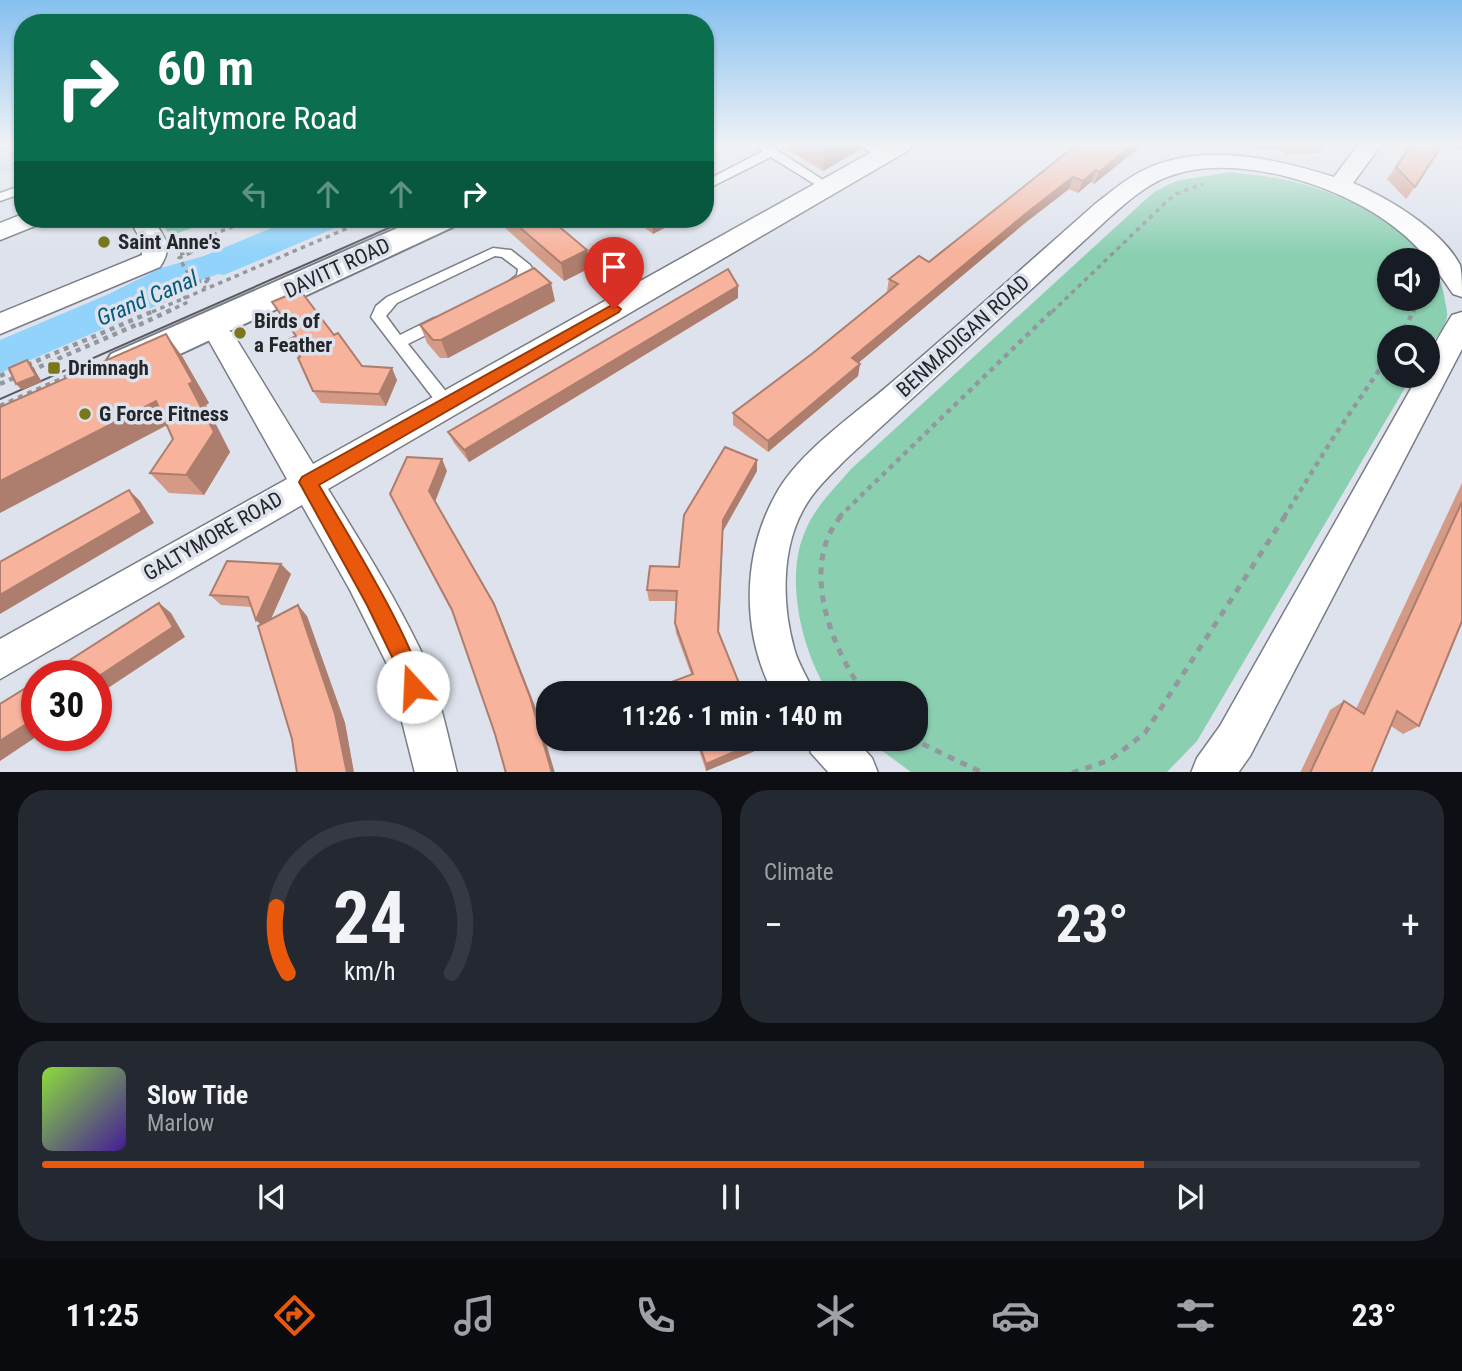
<!DOCTYPE html>
<meta charset="utf-8">
<style>
:root{--surface:#171b24;--page:#242831;--text:#f1f3f6;--muted:#9ea1a6;--line:#363941;--accent:#ea580c}
body{margin:0;font-family:"Roboto Condensed",sans-serif;background:var(--page);color:var(--text);height:100vh;display:flex;flex-direction:column;font-size:26px;white-space:nowrap}
*{box-sizing:border-box;margin:0}
p{font-size:23px;color:var(--muted)}
.icon{flex:none;width:38px;height:38px;fill:none;stroke:currentColor;stroke-width:2;stroke-linecap:round;stroke-linejoin:round}
.map{position:relative;height:772px;overflow:hidden}
.panel{display:flex;flex-direction:column;gap:18px;padding:18px;background:#0d0f14;flex:1}
.panel>*{flex:none}
.top-card{position:absolute;left:14px;top:14px;width:700px;height:214px;border-radius:28px;box-shadow:0 2px 5px #0004;background:#0b6e4f;color:#fff;overflow:hidden}
.tools{position:absolute;left:1377px;top:248px;display:grid;gap:14px}
.tools a{display:grid;place-items:center;width:63px;height:63px;border-radius:50%;background:var(--surface);box-shadow:0 2px 5px #0004;font-size:35px}
.speed{position:absolute;left:21px;top:660px;display:flex;gap:14px;font-size:35px;font-weight:700;text-align:center}
.speed>*{display:grid;place-content:center;width:91px;height:91px;border-radius:50%;background:var(--surface);box-shadow:0 2px 5px #0004;line-height:1}
.speed .limit{border:10px solid #d22;background:#fff;color:#111}
.pin{position:absolute;display:grid;place-items:center;width:60px;height:60px;color:#fff;margin:-72px -30px;border-radius:50% 50% 50% 0;rotate:-45deg;box-shadow:0 0 7px #0007}
.pin .icon{rotate:45deg}
.me{position:absolute;width:77px;margin:-38px;rotate:340deg;stroke-linejoin:round;filter:drop-shadow(0 0 5px #0008)}
.turn{display:flex;align-items:center;gap:24px;height:147px;padding:0 28px;font-size:32px}
.turn .icon{width:91px;height:91px;stroke-width:2.5}
.turn b{display:block;font-size:49px;line-height:60px}
.lanes{display:flex;align-items:center;height:66px;padding:0 28px;background:#0003;justify-content:center;gap:35px;direction:ltr}
.lanes .off{opacity:.35}
.big{font-size:52px;font-weight:700;line-height:1.1}
.panel .card{flex:1;display:flex;flex-direction:column;justify-content:center;gap:10px;min-width:0;padding:0 24px;border-radius:28px;background:var(--page)}
.panel .dial{align-items:center;gap:0}
.dial svg{height:182px;overflow:visible;fill:none;stroke:var(--line);stroke-width:7;stroke-linecap:round;text-anchor:middle}
.dial text{fill:var(--text);stroke:none}
.song{display:flex;align-items:center;gap:21px}
.cover{width:84px;height:84px;border-radius:10px;background:linear-gradient(135deg,hsl(90 70% 55%),hsl(260 70% 35%))}
.played{height:7px;border-radius:4px;background:linear-gradient(90deg,var(--accent) 80%,var(--line) 80%)}
.keys{display:flex;justify-content:space-around;direction:ltr}
.heat{display:flex;justify-content:space-between;align-items:center;font-size:38px;direction:ltr}
.panel .tiles{flex:1;display:grid;gap:18px;grid-template-columns:1fr 1fr}
.card:last-child{grid-column:span 2}
.trip{position:absolute;left:536px;top:681px;width:392px;height:70px;border-radius:28px;background:var(--surface);box-shadow:0 2px 5px #0004;font-weight:700;line-height:70px;text-align:center}
.menu{display:flex;height:112px;justify-content:space-around;align-items:center;background:#090b0e;color:var(--muted)}
.menu .icon{width:49px;height:49px}
.menu .active{color:var(--accent)}
.menu b{font-size:32px;color:var(--text)}
.map>svg:first-child{display:block}
.built{fill:#cfd5e6}
.green{fill:#8bcfb1;fill-rule:evenodd}
.water{fill:#91d3fa}
.lines{fill:none;stroke-linecap:round;stroke-linejoin:round}
.service-casing{stroke:#797d87;stroke-width:3}
.minor-casing{stroke:#797d87;stroke-width:3}
.secondary-casing{stroke:#797d87;stroke-width:4}
.path-far2{stroke:#93979e;stroke-width:3.5;stroke-dasharray:4.5 4.5;stroke-linecap:butt}
.path-far1{stroke:#93979e;stroke-width:4.5;stroke-dasharray:5 5;stroke-linecap:butt}
.path{stroke:#93979e;stroke-width:5;stroke-dasharray:7 7;stroke-linecap:butt}
.service{fill:#fff;fill-rule:evenodd}
.minor{fill:#fff;fill-rule:evenodd}
.secondary{fill:#fff;fill-rule:evenodd}
.tram{stroke:#5a5c62;stroke-width:2}
.wall{fill:#d49a86}
.shaded-wall{fill:#ad7d6d}
.building{fill:#f7b39c;stroke:#ad7d6d;stroke-width:2}
.route{fill:#ea580c;stroke:#983908;stroke-width:2}
.poi-dot{fill:#7a761b;stroke:#dde2ec;stroke-width:2.5}
.labels{text-anchor:middle;stroke-width:7;stroke-linejoin:round;paint-order:stroke}
.poi-label{font-size:21px;font-weight:bold;fill:#24262a;stroke:#dde2ec;text-anchor:start}
.street-label{font-size:21px;fill:#24262a;stroke:#dde2ec}
.water-label{font-size:23px;font-style:italic;fill:#055b7f;stroke:#dde2ec}
</style>
<div class="map">
<svg width="1462" height="773" viewBox="0 0 1462 773">
<rect width="100%" height="100%" fill="#dde2ec"/>
<polygon class="built" points="0,145 23,145 23,167 0,175"/>
<g class="green">
<path d="M1230,172C1257,175 1284,178 1309,186C1360,201 1439,243 1445,301C1446,306 1448,313 1447,317C1445,328 1433,341 1428,350V338H1390V376H1412L1197,741L1167,772H911L866,739L915,738V693H829C802,653 785,580 804,534C813,509 834,489 851,469L1154,192L1176,181ZM1390,261H1428V299H1390Z"/>
<polygon points="160,219 216,219 170,236"/>
</g>
<polygon class="water" points="293,219 356,219 224,275 218,274 181,288 177,297 0,373 0,340 109,294 161,268 204,256"/>
<g class="lines">
<defs>
<g id="service">
<polygon points="705,145 713,145 705,149"/>
<polygon points="755,145 769,145 834,187 828,191 824,190 771,157 705,190 705,181 763,151"/>
<polygon points="874,145 888,152 888,158 880,158 861,146"/>
<polygon points="23,185 23,193 0,201 0,193"/>
<path d="M493,248L511,250L530,265L532,268C529,281 518,293 504,290L502,287L517,275L518,269L502,257L495,256L397,303L386,316L400,335L434,318H444L446,322L444,326L408,344L452,399L454,403L452,407H440L371,317L376,306L387,297Z"/>
</g>
<g id="minor">
<path d="M884,145H912L909,150L328,489C360,541 393,593 420,649C438,687 447,732 457,773H415L388,666L350,590L302,505L0,679V639L287,479L208,339L212,332L222,329L232,332L313,464Z"/>
<path d="M1358,145H1381L1353,183C1388,198 1442,230 1460,265C1462,273 1462,288 1462,297L1453,294C1437,270 1421,248 1398,230C1345,186 1234,150 1167,177C1146,185 1128,201 1111,216L845,460C830,475 813,491 803,510C781,550 782,605 794,648C798,664 808,678 814,693H773C741,631 742,555 776,494C799,452 854,415 890,384C959,325 1026,265 1094,205C1108,194 1122,182 1138,173C1198,140 1273,158 1334,177Z"/>
<polygon points="23,214 23,219 43,219 40,224 0,240 0,223"/>
<path d="M129,219H153C165,239 174,245 160,267L0,334V313L142,255L141,240Z"/>
<path d="M1462,312V349L1250,756L1238,773H1191L1197,758L1220,726L1418,376H1428C1428,350 1439,337 1452,315Z"/>
<polygon points="806,738 854,738 872,758 878,773 829,773 811,753"/>
</g>
<polygon id="secondary" points="418,219 460,219 455,226 137,374 124,378 111,374 105,364 111,354"/>
</defs>
<use href="#service" class="service-casing"/>
<use href="#minor" class="minor-casing"/>
<use href="#secondary" class="secondary-casing"/>
<g class="path-far2">
<polyline points="179,248 252,219"/>
<polyline points="180,254 194,251 179,258 194,283 211,278 203,284 205,288"/>
<polyline points="152,312 369,219"/>
<polyline points="167,312 188,302 184,296"/>
<polyline points="1052,312 1165,203 1176,194 1203,184"/>
<polyline points="1413,312 1419,299"/>
</g>
<g class="path-far1">
<polyline points="139,325 171,310"/>
<polyline points="1400,338 1414,310"/>
<polyline points="27,365 156,310"/>
<polyline points="30,371 138,324"/>
<polyline points="0,376 15,369"/>
<polyline points="0,384 18,376"/>
<polyline points="0,406 95,364"/>
<polyline points="839,517 1053,310"/>
<polyline points="1284,517 1333,438 1390,354"/>
</g>
<g class="path">
<path d="M841,516C799,566 831,647 864,693"/>
<polyline points="910,738 983,773"/>
<polyline points="1072,773 1110,760 1145,733 1285,516"/>
</g>
<use href="#service" class="service"/>
<use href="#minor" class="minor"/>
<use href="#secondary" class="secondary"/>
<polyline class="tram" points="0,399 409,219"/>
</g>
<g class="wall">
<polygon points="786,145 862,145 861,149 823,171 786,149"/>
<polygon points="1076,145 1142,145 1094,184 1091,182 1078,193 1069,189 1025,223 858,363 860,364 858,376 768,452 733,425 733,413 813,353 889,292 887,291 889,279 929,262"/>
<polygon points="1215,145 1325,145 1319,153 1285,154 1282,150"/>
<polygon points="1411,145 1415,187 1406,199 1387,179"/>
<polygon points="1446,145 1462,145 1462,151"/>
<polygon points="501,219 550,219 590,268 564,281 502,225"/>
<polygon points="633,219 676,219 676,222 653,234"/>
<polygon points="738,298 469,462 454,443 448,432"/>
<polygon points="555,301 448,358 440,358 427,343 420,325"/>
<polygon points="272,302 334,335 362,366 397,380 386,406 321,403 313,391 299,357 288,340 295,336"/>
<polygon points="182,356 209,403 206,405 230,452 204,495 169,493 150,473 173,439 167,425"/>
<polygon points="757,471 723,531 719,633 743,693 668,693 666,684 691,674 676,633 675,623 676,601 649,601 647,590 679,567"/>
<polygon points="1462,483 1462,621 1419,726 1403,734 1391,726 1371,773 1300,773 1330,710 1344,701 1356,709"/>
<polygon points="291,574 271,619 307,616 345,723 354,773 297,773 292,739 261,625 252,607 221,605 210,595"/>
<polygon points="695,738 762,738 762,748 706,771"/>
</g>
<g class="shaded-wall">
<polygon points="826,145 862,145 861,149 823,171"/>
<polygon points="1132,145 1142,145 1094,184 1099,172"/>
<polygon points="1167,145 1184,145 1165,148"/>
<polygon points="1096,170 1091,182 1078,193 1083,181"/>
<polygon points="1073,177 1069,189 1025,223 850,370 852,358 1029,211"/>
<polygon points="652,219 676,219 676,222 653,234"/>
<polygon points="587,250 590,268 564,281 561,263"/>
<polygon points="551,283 555,301 448,358 441,340"/>
<polygon points="738,286 738,298 469,462 464,450"/>
<polygon points="166,334 182,356 209,403 206,405 230,452 204,495 186,475"/>
<polygon points="27,360 33,367 42,382 22,390 16,384"/>
<polygon points="860,364 858,376 768,452 768,441"/>
<polygon points="392,368 397,380 386,406 379,394"/>
<polygon points="156,401 173,422 0,513 0,481"/>
<polygon points="442,459 447,471 435,502 429,491"/>
<polygon points="757,460 757,471 723,531 718,641 723,520"/>
<polygon points="129,490 140,501 154,523 0,614 0,595"/>
<polygon points="281,564 291,574 266,630 256,620"/>
<polygon points="159,603 171,613 185,637 96,696 96,678"/>
<polygon points="494,604 499,614 535,706 555,773 552,773"/>
<polygon points="298,605 307,616 345,723 354,773 347,773"/>
<polygon points="37,717 37,735 39,735 0,761 0,741"/>
<polygon points="762,740 762,748 706,771 706,764"/>
</g>
<g class="building">
<polygon points="1076,145 1132,145 1099,172 1096,170 1083,181 1073,177 1029,211 852,358 860,364 768,441 733,413 813,353 898,284 889,279 919,256 929,262"/>
<polygon points="1411,145 1442,145 1415,187 1396,167"/>
<polygon points="510,219 550,219 587,250 561,263"/>
<polygon points="534,268 551,283 441,340 433,340 420,325"/>
<polygon points="728,269 738,286 464,450 448,432"/>
<polygon points="300,290 334,335 338,333 362,366 392,368 379,394 313,391 298,358 300,357 288,340 296,336 272,302"/>
<polygon points="166,334 193,382 189,384 214,432 186,475 150,473 173,439 156,401 0,481 0,407"/>
<polygon points="27,360 36,376 16,384 9,368"/>
<polygon points="725,447 757,460 723,520 718,631 743,693 669,693 666,684 693,674 675,623 677,591 647,590 650,566 679,567 684,515"/>
<polygon points="407,457 442,459 429,491 494,604 530,697 552,773 506,773 495,734 452,610 390,494"/>
<polygon points="129,490 142,512 0,595 0,562"/>
<polygon points="1462,502 1462,621 1419,726 1397,711 1371,773 1310,773 1344,701 1364,714"/>
<polygon points="227,561 281,564 256,620 248,597 210,595"/>
<polygon points="159,603 173,627 96,678 96,676 45,676"/>
<polygon points="298,605 335,714 347,773 297,773 292,739 258,626"/>
<polygon points="37,681 37,717 0,741 0,704"/>
<polygon points="697,738 762,738 762,740 706,764"/>
</g>
<linearGradient id="sky" x2="0" y2="1"><stop stop-color="#85c0ef"/><stop offset="0.57" stop-color="#f0f2f6"/><stop offset="1" stop-color="#f0f2f6" stop-opacity="0"/></linearGradient>
<rect width="1462" height="253" fill="url(#sky)"/>
<path class="route" d="M614,304L621,309L619,312L319,485C337,517 432,668 421,695L413,698L406,695L396,665L367,605L299,482L302,477Z"/>
<g class="poi-dot">
<circle cx="104" cy="242" r="7"/>
<circle cx="240" cy="333" r="7"/>
<rect x="47" y="361" width="14" height="14" rx="3.5"/>
<circle cx="85" cy="414" r="7"/>
</g>
<g class="labels">
<g class="poi-label">
<text x="118" y="249">Saint Anne's</text>
<text x="254" y="328">Birds of<tspan x="254" dy="24">a Feather</tspan></text>
<text x="68" y="375">Drimnagh</text>
<text x="99" y="421">G Force Fitness</text>
</g>
<g class="street-label">
<text transform="translate(337 268) rotate(-25)" y="7">DAVITT ROAD</text>
<text transform="translate(963 336) rotate(-42)" y="7">BENMADIGAN ROAD</text>
<text transform="translate(213 536) rotate(-30)" y="7">GALTYMORE ROAD</text>
</g>
<g class="water-label">
<text transform="translate(147 298) rotate(-23)" y="8">Grand Canal</text>
</g>
</g>
</svg>
<div class="tools">
<a><svg class="icon" aria-label="sound" viewBox="0 0 24 24"><path d="M4 9h4l5-4v14l-5-4H4zM17 9q2 3 0 6"/></svg></a>
<a><svg class="icon" aria-label="search" viewBox="0 0 24 24"><circle cx="10" cy="10" r="6"/><path d="M15 15l6 6"/></svg></a>
</div>
<div class="speed"><div class="limit">30</div></div>
<div class="pin" style="left:614px;top:309px;background:#d93025"><svg class="icon" aria-label="arrive" viewBox="0 0 24 24"><path d="M6 21V4h12l-3 4 3 4H6"/></svg></div>
<svg class="me" style="left:413px;top:687px" viewBox="-20 -20 40 40"><circle r="19" fill="#fff"/><path d="M0-13L10 11 0 6-10 11z" fill="#ea580c"/></svg>
<div class="trip">11:26 · 1 min · 140 m</div>
<div class="top-card">
<div class="turn"><svg class="icon" aria-label="right" viewBox="0 0 24 24"><path d="M7 20v-9h11M14 6l5 5-5 5"/></svg><div><b>60 m</b>Galtymore Road</div></div>
<div class="lanes"><svg class="icon off" aria-label="left" viewBox="0 0 24 24"><path d="M17 20v-9H6M10 6l-5 5 5 5"/></svg><svg class="icon off" aria-label="ahead" viewBox="0 0 24 24"><path d="M12 20V5M6 11l6-6 6 6"/></svg><svg class="icon off" aria-label="ahead" viewBox="0 0 24 24"><path d="M12 20V5M6 11l6-6 6 6"/></svg><svg class="icon" aria-label="right" viewBox="0 0 24 24"><path d="M7 20v-9h11M14 6l5 5-5 5"/></svg></div>
</div>
</div>
<section class="panel">
<div class="tiles">
<div class="card dial"><svg viewBox="0 0 100 80">
<path d="M14 69A42 42 0 1 1 86 69"/>
<path d="M14 69A42 42 0 0 1 9 40" stroke="#ea580c"/>
<text x="50" y="56" font-size="32" font-weight="700">24</text>
<text x="50" y="72" font-size="11">km/h</text>
</svg></div>
<div class="card"><p>Climate</p>
<div class="heat"><a>−</a><b class="big">23°</b><a>+</a></div>
</div>
<div class="card">
<div class="song"><i class="cover"></i><div><b>Slow Tide</b><p>Marlow</p></div></div>
<div class="played"></div>
<div class="keys"><svg class="icon" aria-label="previous" viewBox="0 0 24 24"><path d="M18 5L8 12l10 7zM5 5v14"/></svg><svg class="icon" aria-label="pause" viewBox="0 0 24 24"><path d="M8 5v14M16 5v14"/></svg><svg class="icon" aria-label="next" viewBox="0 0 24 24"><path d="M6 5l10 7-10 7zM19 5v14"/></svg></div>
</div>
</div>
</section>
<nav class="menu">
<b>11:25</b>
<svg class="icon active" aria-label="directions" viewBox="0 0 24 24"><path d="M12 3l9 9-9 9-9-9zM9 14v-3h6M13 9l2 2-2 2"/></svg>
<svg class="icon" aria-label="music" viewBox="0 0 24 24"><path d="M9 18V5l10-2v13"/><circle cx="6" cy="18" r="3"/><circle cx="16" cy="16" r="3"/></svg>
<svg class="icon" aria-label="phone" viewBox="0 0 24 24"><path d="M5 4h4l2 5-3 2q2 4 5 5l2-3 5 2v4C11 20 4 13 5 4z"/></svg>
<svg class="icon" aria-label="climate" viewBox="0 0 24 24"><path d="M12 3v18M4 7l16 10M4 17L20 7"/></svg>
<svg class="icon" aria-label="car" viewBox="0 0 24 24"><path d="M5 17H2v-5l4-1 3-4h7l3 4 3 1v5h-3M9 17h6M6 11h13"/><circle cx="7" cy="17" r="2"/><circle cx="17" cy="17" r="2"/></svg>
<svg class="icon" aria-label="filters" viewBox="0 0 24 24"><path d="M4 7h16M4 17h16"/><circle cx="9" cy="7" r="2"/><circle cx="15" cy="17" r="2"/></svg>
<b>23°</b>
</nav>
